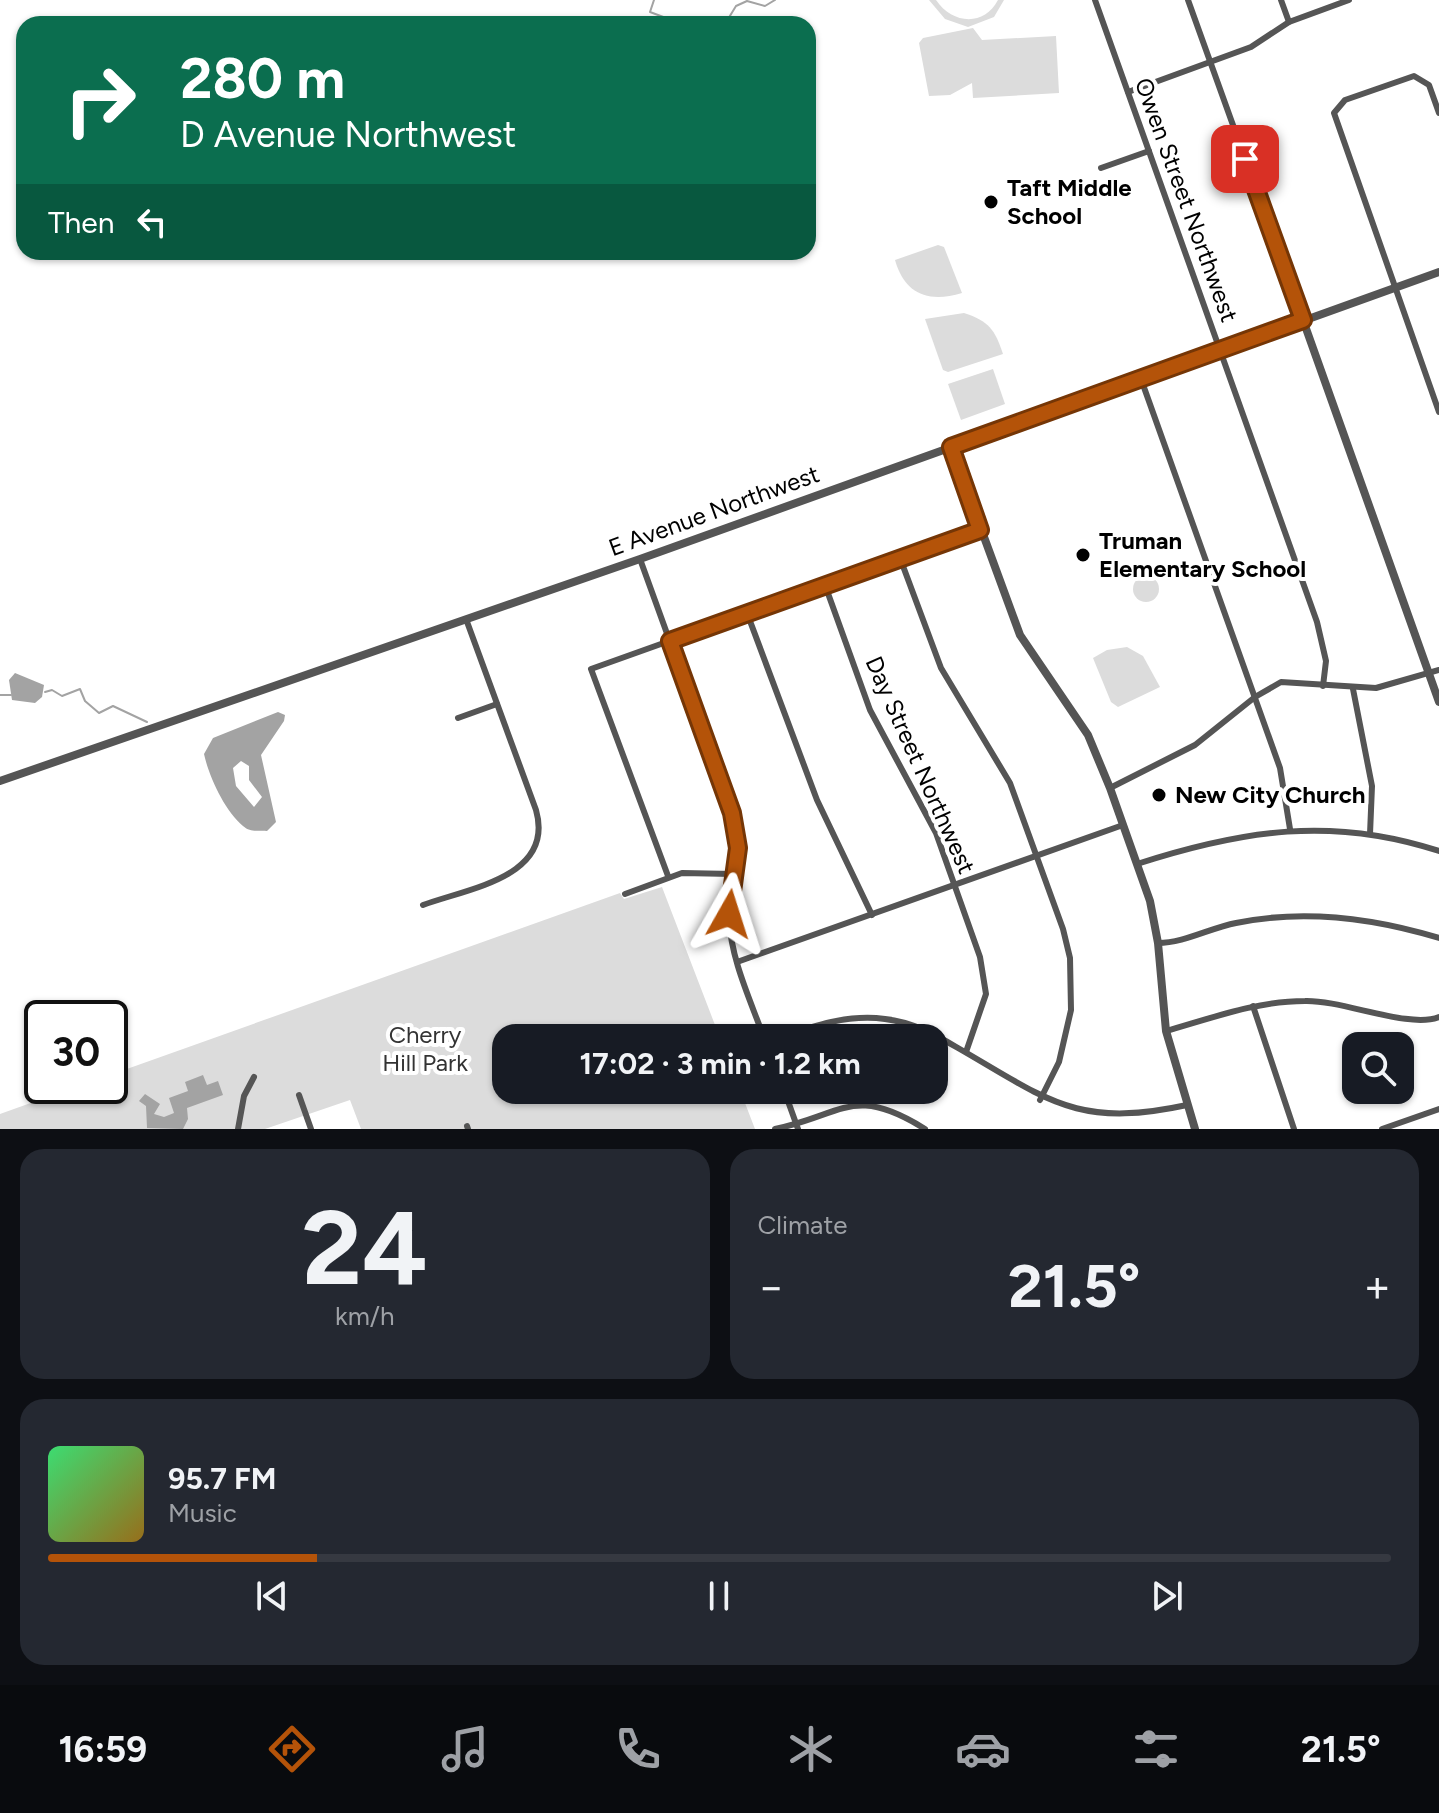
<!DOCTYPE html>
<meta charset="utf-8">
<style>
:root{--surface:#171b24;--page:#242831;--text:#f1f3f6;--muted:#9ea1a6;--line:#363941;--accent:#b45309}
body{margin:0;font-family:Figtree,sans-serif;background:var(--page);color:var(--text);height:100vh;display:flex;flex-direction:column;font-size:30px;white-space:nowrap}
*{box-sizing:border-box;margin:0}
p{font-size:26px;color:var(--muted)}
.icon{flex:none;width:44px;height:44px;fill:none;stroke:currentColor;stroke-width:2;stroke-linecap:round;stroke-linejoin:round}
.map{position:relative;height:1129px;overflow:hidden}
.panel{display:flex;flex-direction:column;gap:20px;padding:20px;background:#0d0f14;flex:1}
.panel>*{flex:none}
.hud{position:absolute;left:16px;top:16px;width:800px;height:244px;border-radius:24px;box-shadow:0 2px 6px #0004;background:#0b6e4f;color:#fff;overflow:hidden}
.controls{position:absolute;left:1342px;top:1032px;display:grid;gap:16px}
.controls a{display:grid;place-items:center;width:72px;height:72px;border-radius:16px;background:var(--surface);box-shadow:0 2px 6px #0004;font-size:40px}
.speed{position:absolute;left:24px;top:1000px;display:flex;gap:16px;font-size:40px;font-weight:700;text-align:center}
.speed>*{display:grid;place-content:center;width:104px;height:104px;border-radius:50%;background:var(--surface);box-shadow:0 2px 6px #0004;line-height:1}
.speed .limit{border:4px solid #111;border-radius:12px;background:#fff;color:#111}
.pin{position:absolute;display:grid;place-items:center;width:68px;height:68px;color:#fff;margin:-34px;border-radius:16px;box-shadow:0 4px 12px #0006}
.me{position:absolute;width:88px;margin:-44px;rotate:6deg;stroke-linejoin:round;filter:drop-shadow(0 0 6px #0008)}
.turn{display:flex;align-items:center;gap:28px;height:168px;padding:0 32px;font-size:36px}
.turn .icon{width:104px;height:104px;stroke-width:2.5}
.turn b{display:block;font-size:56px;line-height:68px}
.then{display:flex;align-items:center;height:76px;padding:0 32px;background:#0003;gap:16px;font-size:30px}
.big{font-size:60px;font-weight:700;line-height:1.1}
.panel .card{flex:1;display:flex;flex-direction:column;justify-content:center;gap:12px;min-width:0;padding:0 28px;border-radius:24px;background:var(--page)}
.panel .dial{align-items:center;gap:0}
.dial b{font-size:104px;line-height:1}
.song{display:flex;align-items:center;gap:24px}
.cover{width:96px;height:96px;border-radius:12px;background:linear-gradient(135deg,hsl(140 70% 55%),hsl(40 70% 35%))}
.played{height:8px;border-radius:4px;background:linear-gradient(90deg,var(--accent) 20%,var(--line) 20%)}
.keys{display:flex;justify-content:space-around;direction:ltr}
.heat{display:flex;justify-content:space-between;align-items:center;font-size:44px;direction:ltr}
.panel .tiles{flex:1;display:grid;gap:20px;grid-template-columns:1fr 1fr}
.card:last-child{grid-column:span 2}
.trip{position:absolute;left:492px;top:1024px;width:456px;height:80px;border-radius:24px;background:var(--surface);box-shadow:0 2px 6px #0004;font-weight:700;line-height:80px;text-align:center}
.tab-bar{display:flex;height:128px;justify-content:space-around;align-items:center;background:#090b0e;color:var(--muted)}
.tab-bar .icon{width:56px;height:56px}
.tab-bar .current{color:var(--accent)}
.tab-bar b{font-size:36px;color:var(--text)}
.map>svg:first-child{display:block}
.green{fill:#dcdcdc}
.water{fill:#a3a3a3;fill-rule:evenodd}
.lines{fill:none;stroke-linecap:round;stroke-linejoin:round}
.stream{stroke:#a3a3a3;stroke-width:2}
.minor{stroke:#555;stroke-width:6}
.tertiary{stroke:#555;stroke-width:8}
.route-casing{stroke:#753606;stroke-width:20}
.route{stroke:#b45309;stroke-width:14}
.poi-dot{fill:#000;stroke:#fff;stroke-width:3}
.labels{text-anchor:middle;stroke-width:8;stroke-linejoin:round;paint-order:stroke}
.poi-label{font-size:24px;font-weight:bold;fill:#000;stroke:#fff;text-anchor:start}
.street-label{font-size:24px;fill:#000;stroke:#fff}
.park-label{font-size:24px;fill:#333;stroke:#fff}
</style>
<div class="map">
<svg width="1439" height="1129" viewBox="0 0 1439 1129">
<rect width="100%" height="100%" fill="#fff"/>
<g class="green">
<path d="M929,0H936C952,24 984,27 998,0H1004L994,17L968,27L945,19Z"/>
<polygon points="973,28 982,40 1056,36 1059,93 973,98 972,83 950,95 929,96 919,43 923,38"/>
<path d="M938,245L944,247L962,293C929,303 905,295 895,260Z"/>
<path d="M964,313C989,321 995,330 1003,354L948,372L943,370L925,319Z"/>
<polygon points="993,369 1005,404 961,420 948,384"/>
<circle cx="1146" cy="589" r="13"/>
<polygon points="1127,647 1143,656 1160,687 1118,707 1111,702 1093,658 1107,650"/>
<polygon points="662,887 720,1038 506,1038 506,1090 740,1090 755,1129 361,1129 350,1100 265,1129 0,1129 0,1114 78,1086 110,1086 110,1075 620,893 624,899"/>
</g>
<g class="water">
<polygon points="15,673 44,685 42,697 35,703 12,700 9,680"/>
<path d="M278,712L285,715L284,721L261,755L276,822L267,831C258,830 251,833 243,826C225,811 209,777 204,754L213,738ZM241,761L249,766V780L262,797L254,807L236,786L233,768Z"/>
<polygon points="203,1075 207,1085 218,1081 223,1095 187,1108 188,1119 183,1129 147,1128 146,1106 139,1101 145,1094 160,1104 154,1114 164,1117 174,1113 169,1098 188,1091 185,1082"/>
</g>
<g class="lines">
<g class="stream">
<polyline points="654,0 650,12 682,24"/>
<polyline points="725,24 736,6 747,1 765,6 775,0"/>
<polyline points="45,692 52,690 62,696 80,689 85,701 99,713 113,706 147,722"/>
<polyline points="0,695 11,695"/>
</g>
<g class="minor">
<polyline points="1095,0 1317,622 1326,661 1323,686"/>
<polyline points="1188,0 1303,320"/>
<polyline points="1281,0 1289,22"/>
<polyline points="1128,92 1251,47 1289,22 1349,0"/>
<polyline points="1439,113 1429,85 1414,76 1345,100 1334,113 1439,412"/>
<polyline points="1101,168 1149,151"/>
<polyline points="1141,379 1280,768 1290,829"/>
<polyline points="900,558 941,668 1010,783 1063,929 1070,958 1071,1010 1059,1062 1040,1100"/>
<path d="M640,559L732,813C740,852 727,881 729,918C731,960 750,999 764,1038"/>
<polyline points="825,585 870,710 936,833 980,957 986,994 966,1052"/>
<polyline points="747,613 817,800 872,915"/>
<polyline points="1353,689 1372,786 1370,834"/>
<polyline points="458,718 497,704"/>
<polyline points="1110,788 1195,745 1255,697 1281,682 1376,688 1439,670"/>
<path d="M1137,864C1242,830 1332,816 1439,851"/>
<polyline points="668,876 591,669 980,530"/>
<polyline points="625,894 682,873 733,874"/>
<path d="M423,905C469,888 555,877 536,810L466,619"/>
<path d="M1158,943C1184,943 1210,928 1236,923C1304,909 1373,918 1439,938"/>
<polyline points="737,962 1123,825"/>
<polyline points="1253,1006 1294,1129"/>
<path d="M1166,1031C1212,1018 1257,1001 1305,1001C1343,1000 1409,1029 1439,1017"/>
<path d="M778,1038C813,1026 847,1014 885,1019C912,1022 934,1034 958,1048C1047,1099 1076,1129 1187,1105"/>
<polyline points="784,1090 798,1129"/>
<polyline points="299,1095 311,1129"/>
<polyline points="467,1126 468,1129"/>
<polyline points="238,1129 244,1096 254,1077"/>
<path d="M775,1129C843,1115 853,1084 925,1129"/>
<polyline points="1382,1129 1439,1109"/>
</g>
<g class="tertiary">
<polyline points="1303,320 1439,702"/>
<polyline points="951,447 1020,635 1088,735 1110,788 1150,901 1158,943 1166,1031 1195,1129"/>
<polyline points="0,781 640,559 1439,272"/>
</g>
</g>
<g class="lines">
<defs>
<polyline id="route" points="729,914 738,848 732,813 670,641 980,530 951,447 1303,320 1245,159"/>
</defs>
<use href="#route" class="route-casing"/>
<use href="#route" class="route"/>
</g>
<g class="poi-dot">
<circle cx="991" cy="202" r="8"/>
<circle cx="1083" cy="555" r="8"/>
<circle cx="1159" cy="795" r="8"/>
</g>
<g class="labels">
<g class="poi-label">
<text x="1007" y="196">Taft Middle<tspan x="1007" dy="28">School</tspan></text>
<text x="1099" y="549">Truman<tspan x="1099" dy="28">Elementary School</tspan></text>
<text x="1175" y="803">New City Church</text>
</g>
<g class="street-label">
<text transform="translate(1186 200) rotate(70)" y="8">Owen Street Northwest</text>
<text transform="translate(714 511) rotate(-20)" y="8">E Avenue Northwest</text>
<text transform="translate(920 765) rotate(66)" y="8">Day Street Northwest</text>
</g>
<g class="park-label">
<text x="425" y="1043">Cherry<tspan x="425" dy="28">Hill Park</tspan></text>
</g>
</g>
</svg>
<div class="controls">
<a><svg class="icon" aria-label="search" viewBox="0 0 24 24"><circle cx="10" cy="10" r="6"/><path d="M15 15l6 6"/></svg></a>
</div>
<div class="speed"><div class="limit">30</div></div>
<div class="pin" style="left:1245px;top:159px;background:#d93025"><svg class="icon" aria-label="arrive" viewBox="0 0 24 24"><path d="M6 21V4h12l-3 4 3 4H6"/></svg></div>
<svg class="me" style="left:729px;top:914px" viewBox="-20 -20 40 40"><path d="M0-17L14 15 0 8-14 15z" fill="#b45309" stroke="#fff" stroke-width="4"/></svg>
<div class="trip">17:02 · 3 min · 1.2 km</div>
<div class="hud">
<div class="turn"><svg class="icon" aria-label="right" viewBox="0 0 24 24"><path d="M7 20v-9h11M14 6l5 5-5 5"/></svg><div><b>280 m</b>D Avenue Northwest</div></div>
<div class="then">Then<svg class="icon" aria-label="left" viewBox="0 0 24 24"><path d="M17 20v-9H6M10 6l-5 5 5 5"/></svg></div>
</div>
</div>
<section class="panel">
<div class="tiles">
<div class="card dial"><b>24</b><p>km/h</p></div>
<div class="card"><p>Climate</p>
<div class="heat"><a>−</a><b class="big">21.5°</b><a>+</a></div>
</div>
<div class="card">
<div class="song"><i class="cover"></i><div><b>95.7 FM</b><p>Music</p></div></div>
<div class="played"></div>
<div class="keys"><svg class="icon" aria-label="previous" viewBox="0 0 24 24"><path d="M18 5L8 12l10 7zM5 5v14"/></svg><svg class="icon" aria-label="pause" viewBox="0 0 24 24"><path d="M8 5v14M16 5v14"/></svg><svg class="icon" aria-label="next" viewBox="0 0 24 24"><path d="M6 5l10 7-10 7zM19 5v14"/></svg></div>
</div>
</div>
</section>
<nav class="tab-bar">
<b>16:59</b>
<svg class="icon current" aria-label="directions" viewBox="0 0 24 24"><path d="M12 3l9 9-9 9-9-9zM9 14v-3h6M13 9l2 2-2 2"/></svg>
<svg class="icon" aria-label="music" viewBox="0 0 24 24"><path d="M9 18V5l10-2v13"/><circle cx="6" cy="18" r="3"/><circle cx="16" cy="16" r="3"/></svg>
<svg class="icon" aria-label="phone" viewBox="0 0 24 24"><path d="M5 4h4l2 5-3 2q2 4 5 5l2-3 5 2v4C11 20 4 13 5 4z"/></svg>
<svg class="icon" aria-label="climate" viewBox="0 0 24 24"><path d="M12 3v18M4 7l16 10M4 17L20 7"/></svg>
<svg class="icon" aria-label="car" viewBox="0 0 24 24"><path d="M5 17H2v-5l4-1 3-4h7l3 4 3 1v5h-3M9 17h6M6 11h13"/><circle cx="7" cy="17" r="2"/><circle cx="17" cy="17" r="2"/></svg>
<svg class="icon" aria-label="filters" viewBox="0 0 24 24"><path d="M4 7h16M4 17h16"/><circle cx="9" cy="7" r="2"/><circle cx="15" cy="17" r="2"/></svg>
<b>21.5°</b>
</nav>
